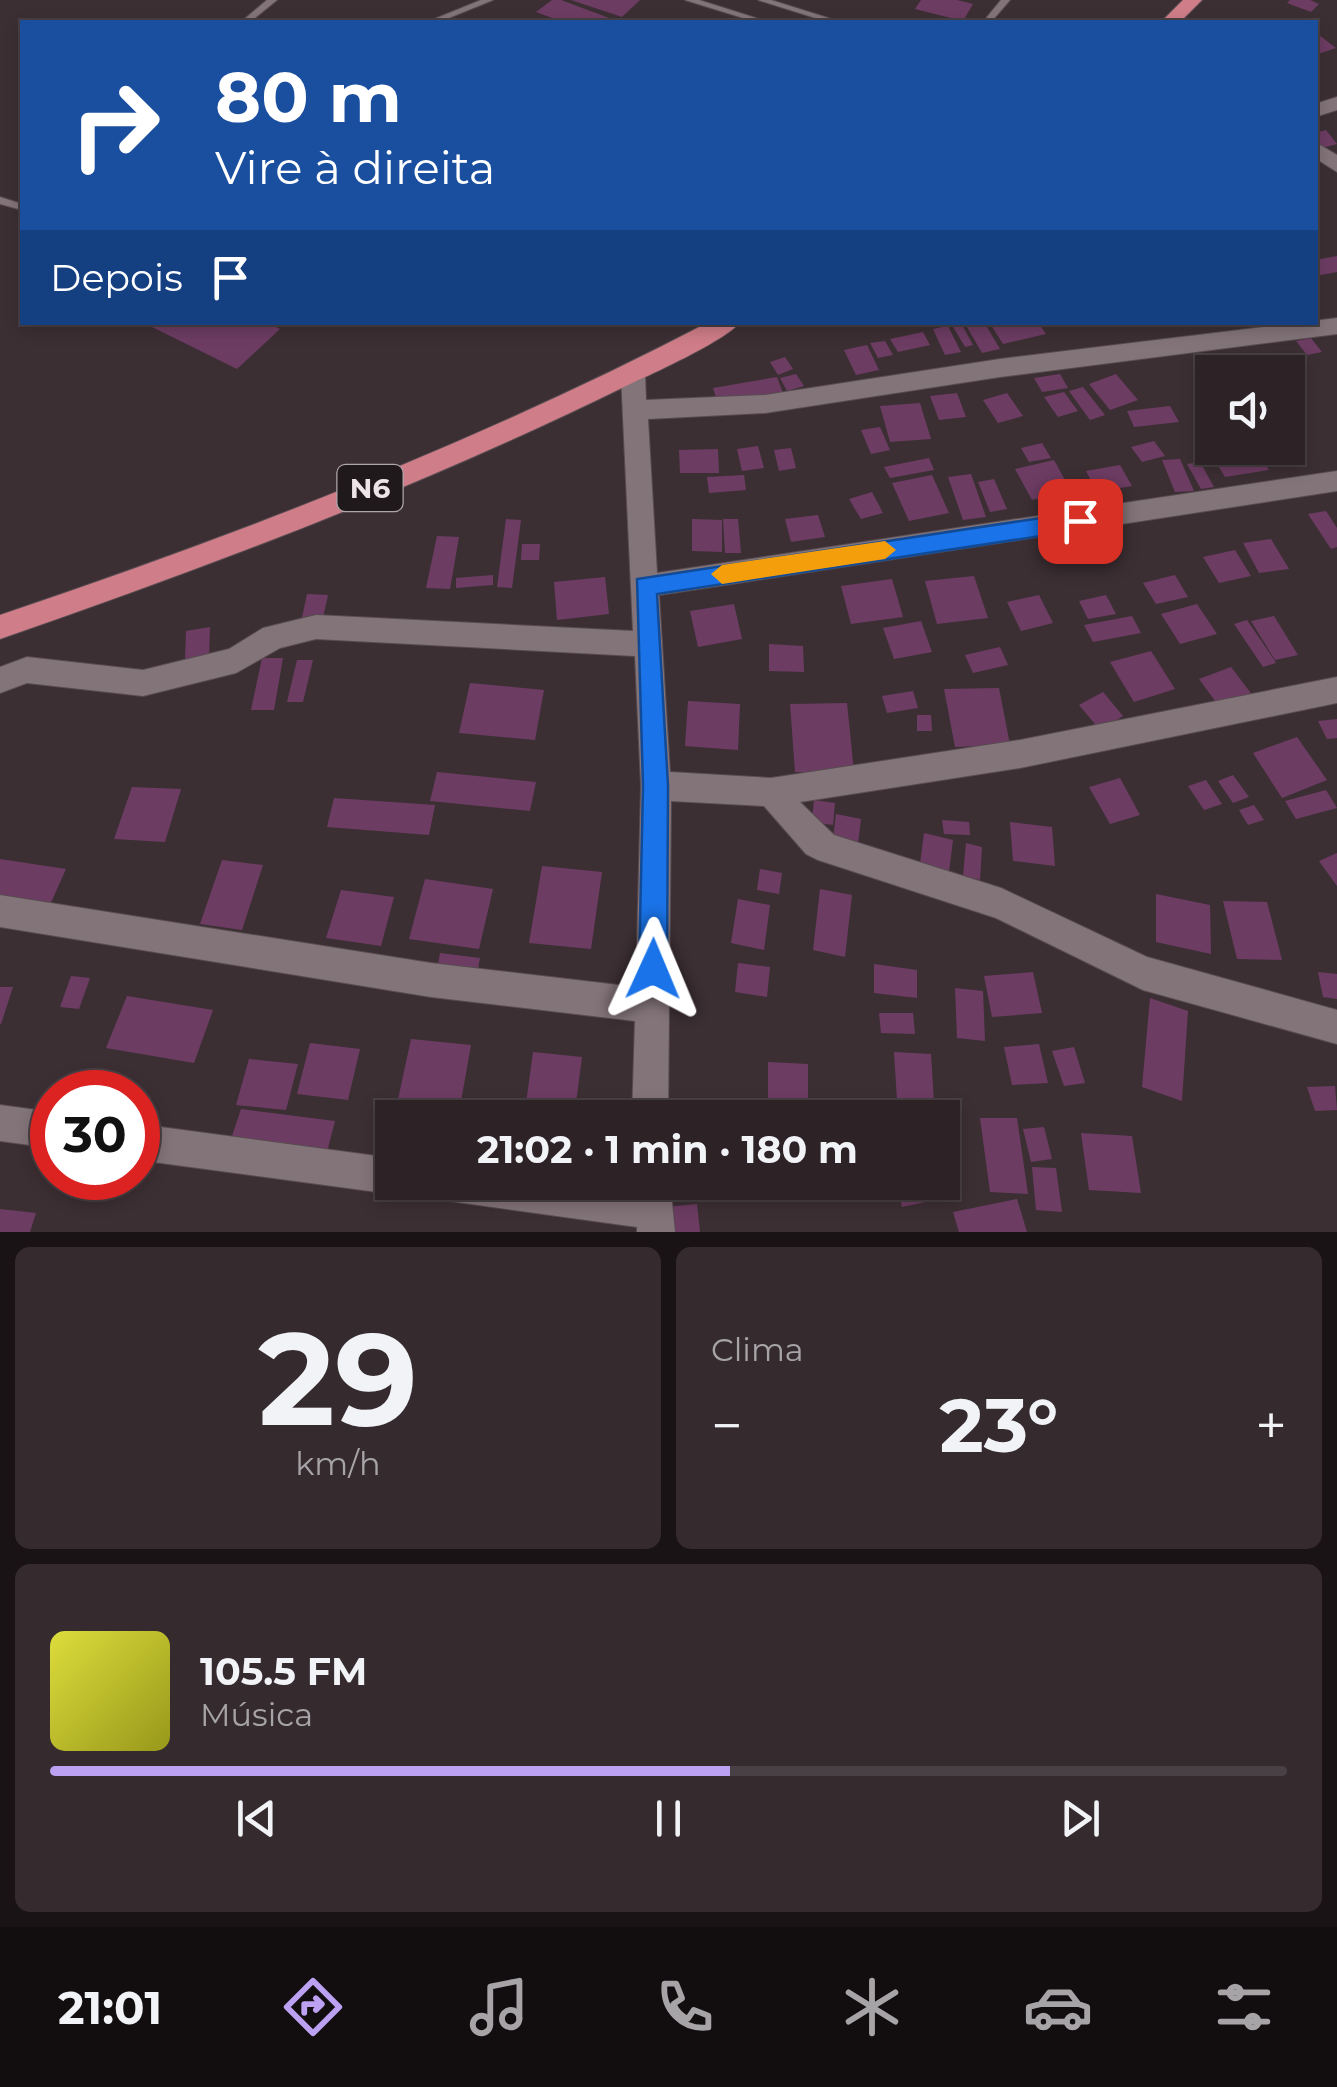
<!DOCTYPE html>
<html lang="pt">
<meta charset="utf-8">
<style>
:root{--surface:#2d2327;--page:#352b2f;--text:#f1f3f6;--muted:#a7a4a7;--line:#484044;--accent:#bca0f2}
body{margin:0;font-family:Montserrat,sans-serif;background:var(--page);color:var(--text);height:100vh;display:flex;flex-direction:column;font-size:38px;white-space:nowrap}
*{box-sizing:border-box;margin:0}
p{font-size:32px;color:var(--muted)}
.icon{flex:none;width:55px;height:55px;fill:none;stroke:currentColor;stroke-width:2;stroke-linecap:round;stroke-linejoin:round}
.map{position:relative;height:1232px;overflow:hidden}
.drawer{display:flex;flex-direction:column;gap:15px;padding:15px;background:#191315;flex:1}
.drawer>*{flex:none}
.banner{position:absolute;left:20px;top:20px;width:1298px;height:305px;border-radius:0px;box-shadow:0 5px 15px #0003,0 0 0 2px var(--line);background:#1a4fa0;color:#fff;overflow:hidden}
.tools{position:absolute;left:1195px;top:355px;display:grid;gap:20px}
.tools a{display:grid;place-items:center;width:110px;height:110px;border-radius:0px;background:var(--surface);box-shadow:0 5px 15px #0003,0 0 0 2px var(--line);font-size:50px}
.speed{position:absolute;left:30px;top:1070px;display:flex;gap:20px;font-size:50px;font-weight:700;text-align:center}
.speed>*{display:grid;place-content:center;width:130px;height:130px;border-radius:50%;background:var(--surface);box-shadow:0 5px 15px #0003,0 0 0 2px var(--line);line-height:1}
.speed .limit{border:15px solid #d22;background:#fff;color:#111}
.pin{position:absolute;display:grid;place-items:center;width:85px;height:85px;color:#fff;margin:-42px;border-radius:20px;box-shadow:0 5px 15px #0006}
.me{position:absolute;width:110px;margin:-55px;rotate:1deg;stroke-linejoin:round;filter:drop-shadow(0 0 8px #0008)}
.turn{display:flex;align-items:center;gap:35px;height:210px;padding:0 30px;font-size:45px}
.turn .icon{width:130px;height:130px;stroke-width:2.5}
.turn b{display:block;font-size:70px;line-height:85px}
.then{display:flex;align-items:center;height:95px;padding:0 30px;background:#0003;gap:20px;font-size:38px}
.big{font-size:75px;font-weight:700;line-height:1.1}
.drawer .widget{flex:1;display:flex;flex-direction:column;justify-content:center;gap:15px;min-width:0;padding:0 35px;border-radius:15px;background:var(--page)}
.drawer .dial{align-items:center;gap:0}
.dial b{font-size:130px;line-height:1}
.song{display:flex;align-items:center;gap:30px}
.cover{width:120px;height:120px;border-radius:15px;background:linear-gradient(135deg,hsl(60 70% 55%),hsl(60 70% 35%))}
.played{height:10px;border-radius:5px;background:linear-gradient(90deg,var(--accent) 55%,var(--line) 55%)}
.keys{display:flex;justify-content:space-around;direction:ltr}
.heat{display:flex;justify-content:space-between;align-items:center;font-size:55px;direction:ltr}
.drawer .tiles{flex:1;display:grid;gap:15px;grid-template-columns:1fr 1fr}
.widget:last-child{grid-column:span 2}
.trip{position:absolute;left:375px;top:1100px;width:585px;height:100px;border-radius:0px;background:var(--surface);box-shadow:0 5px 15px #0003,0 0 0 2px var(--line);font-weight:700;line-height:100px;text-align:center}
.tab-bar{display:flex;height:160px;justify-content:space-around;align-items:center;background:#120e10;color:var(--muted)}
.tab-bar .icon{width:70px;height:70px}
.tab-bar .current{color:var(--accent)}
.tab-bar b{font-size:45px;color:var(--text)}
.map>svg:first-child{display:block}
.building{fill:#6d3c63}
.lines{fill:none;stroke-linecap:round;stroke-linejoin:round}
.service-casing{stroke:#574c50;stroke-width:2}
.minor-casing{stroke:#574c50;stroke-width:2}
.trunk-casing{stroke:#574c50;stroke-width:2}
.service{fill:#837479;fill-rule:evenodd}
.minor{fill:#837479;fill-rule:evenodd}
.trunk{fill:#cf7d88;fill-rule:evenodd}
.route{fill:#1a73e8;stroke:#114b97;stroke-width:2.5}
.slow{fill:#f59e0b}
.labels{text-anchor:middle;stroke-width:10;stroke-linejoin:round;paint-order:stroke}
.shield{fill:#1f191b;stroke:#aea7aa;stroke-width:2.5}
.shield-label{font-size:28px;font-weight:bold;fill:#ece4e7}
</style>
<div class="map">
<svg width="1337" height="1232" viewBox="0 0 1337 1232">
<rect width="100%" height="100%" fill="#3c2f34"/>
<g class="building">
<polygon points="552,0 561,0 620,22 563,22 536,12"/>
<polygon points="571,0 640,0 622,17"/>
<polygon points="921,0 957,0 973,4 963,21 915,9"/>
<polygon points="1290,0 1310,0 1319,4 1311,12 1287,3"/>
<polygon points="1315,32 1336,48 1318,54"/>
<polygon points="1326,130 1337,144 1322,148 1315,142 1315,133"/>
<polygon points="1337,256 1337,272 1315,276 1315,260"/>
<polygon points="142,322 266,322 280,329 237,369"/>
<polygon points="964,322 984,322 1000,349 982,353"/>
<polygon points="989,322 1038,322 1046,334 1003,344"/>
<polygon points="961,323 973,345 965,347 952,325"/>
<polygon points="948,326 961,352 945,355 933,329"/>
<polygon points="923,332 930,345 898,352 890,339"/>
<polygon points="1311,338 1322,352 1307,355 1296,341"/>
<polygon points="885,341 893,355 878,358 870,343"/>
<polygon points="867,345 879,370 856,375 844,350"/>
<polygon points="785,357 793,369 778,375 770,362"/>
<polygon points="1283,359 1303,375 1293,381 1273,365"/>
<polygon points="796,374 804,386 787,391 780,378"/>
<polygon points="1060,374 1068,388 1042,392 1034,378"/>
<polygon points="1116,374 1138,400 1110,410 1089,384"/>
<polygon points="777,377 783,393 718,404 713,388"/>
<polygon points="1083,387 1105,415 1090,420 1069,391"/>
<polygon points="1064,392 1078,411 1058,417 1044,397"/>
<polygon points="957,393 966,417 939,420 930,396"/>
<polygon points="1007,393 1023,416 998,423 983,400"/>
<polygon points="920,403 931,439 890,442 880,406"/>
<polygon points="1170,406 1179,422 1134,427 1127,411"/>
<polygon points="1292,425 1307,448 1278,453 1275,448 1288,448 1288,426"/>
<polygon points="880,427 890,450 871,454 861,430"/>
<polygon points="1212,436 1212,448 1254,448 1269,470 1225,477 1201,438"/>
<polygon points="1154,441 1165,456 1142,462 1131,447"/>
<polygon points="1042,443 1051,458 1029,462 1021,448"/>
<polygon points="758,446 764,468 742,471 737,449"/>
<polygon points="791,448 796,468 779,471 774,450"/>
<polygon points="718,449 719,473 680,473 679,450"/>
<polygon points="929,458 934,470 890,478 884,467"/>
<polygon points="1180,459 1194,491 1175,492 1162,460"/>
<polygon points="1054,460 1071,491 1032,500 1015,469"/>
<polygon points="1200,462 1214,487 1201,489 1187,464"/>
<polygon points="1120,465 1132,486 1097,492 1086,471"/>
<polygon points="971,474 986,517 963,520 948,477"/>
<polygon points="744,475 746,490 709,493 707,477"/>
<polygon points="932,475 949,513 909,521 892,483"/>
<polygon points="994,479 1007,509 990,512 978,482"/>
<polygon points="872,492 883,513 861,519 849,499"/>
<polygon points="1326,511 1337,528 1337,547 1331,549 1308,514"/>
<polygon points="818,515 825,537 791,542 785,519"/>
<polygon points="506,519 521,520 512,588 497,587"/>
<polygon points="692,519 722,520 722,552 692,551"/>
<polygon points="723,519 738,519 741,553 725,553"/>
<polygon points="437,536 459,537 450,589 426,588"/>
<polygon points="1271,539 1289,569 1259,573 1243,543"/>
<polygon points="522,544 540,544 539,560 521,560"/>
<polygon points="1235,550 1251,576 1219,583 1203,557"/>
<polygon points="493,575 493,585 456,588 456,578"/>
<polygon points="1175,575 1188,597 1156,604 1143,583"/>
<polygon points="974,576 988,618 937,624 925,581"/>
<polygon points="605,577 609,614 557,620 554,582"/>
<polygon points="892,579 903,617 851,624 841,586"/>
<polygon points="307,594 328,595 322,622 301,622"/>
<polygon points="1039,595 1053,623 1021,631 1007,602"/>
<polygon points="1106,595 1116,614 1088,619 1079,601"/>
<polygon points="734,604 742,639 698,647 690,611"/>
<polygon points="1197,604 1217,634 1180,644 1161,614"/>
<polygon points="1132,616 1141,633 1093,642 1084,625"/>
<polygon points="1274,616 1298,655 1275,660 1251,621"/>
<polygon points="1247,620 1273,658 1276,663 1263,667 1234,624"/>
<polygon points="921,621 932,652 894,659 883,628"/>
<polygon points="210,627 209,657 185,661 186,631"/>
<polygon points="769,644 803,646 804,672 769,671"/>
<polygon points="1000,647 1008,665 973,673 965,655"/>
<polygon points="1151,651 1175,689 1134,702 1110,662"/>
<polygon points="262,658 283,658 274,710 251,710"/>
<polygon points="297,660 313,660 303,702 287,702"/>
<polygon points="1231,667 1253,696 1221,709 1199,679"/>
<polygon points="470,683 544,690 535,740 459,733"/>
<polygon points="999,688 1010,745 955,747 944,689"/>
<polygon points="913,691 918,708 887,713 882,696"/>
<polygon points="1103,692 1123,716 1100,730 1079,705"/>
<polygon points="688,701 740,704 738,750 685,746"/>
<polygon points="847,703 854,772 795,772 790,704"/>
<polygon points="917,715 931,715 932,731 917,731"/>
<polygon points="1337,719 1337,738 1327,739 1318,721"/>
<polygon points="1297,737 1327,780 1282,798 1253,753"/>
<polygon points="437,772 536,782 530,811 430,801"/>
<polygon points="1233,775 1249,797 1233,803 1218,781"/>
<polygon points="1120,778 1140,815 1110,824 1089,787"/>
<polygon points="1206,780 1222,804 1204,810 1188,786"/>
<polygon points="132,787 181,789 165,842 114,839"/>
<polygon points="1326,790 1337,808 1296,819 1285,801"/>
<polygon points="334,798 435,805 429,835 327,827"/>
<polygon points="814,800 835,803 833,825 812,822"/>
<polygon points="1254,805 1264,820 1248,825 1239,810"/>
<polygon points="836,814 861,819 857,852 832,847"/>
<polygon points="942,820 969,822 970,835 944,834"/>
<polygon points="1010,822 1052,827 1055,866 1013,861"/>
<polygon points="924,833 953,840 949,872 920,864"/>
<polygon points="966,843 982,847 980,880 963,876"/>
<polygon points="1337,853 1337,886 1319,861"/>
<polygon points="0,859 66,869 49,907 0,900"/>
<polygon points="222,860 263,865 242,930 200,924"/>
<polygon points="542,866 602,872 591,949 529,943"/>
<polygon points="760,869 782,873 779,894 757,890"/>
<polygon points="425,879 493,889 479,949 409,939"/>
<polygon points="820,889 852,895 845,957 813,950"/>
<polygon points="341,890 394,897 381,946 326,938"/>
<polygon points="1156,894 1210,905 1211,954 1156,942"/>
<polygon points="738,899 770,905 764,950 731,943"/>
<polygon points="1223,901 1267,902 1282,960 1237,959"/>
<polygon points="440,953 480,958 476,979 436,975"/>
<polygon points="738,963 770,967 767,997 735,992"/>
<polygon points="874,964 917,970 917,998 874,993"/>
<polygon points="1033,972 1042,1013 992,1017 984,976"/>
<polygon points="1318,972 1337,974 1337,999 1323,997"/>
<polygon points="71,976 90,978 79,1009 60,1007"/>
<polygon points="0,987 13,987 1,1024 0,1024"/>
<polygon points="955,988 983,991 985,1041 957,1038"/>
<polygon points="127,996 213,1010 194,1063 106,1048"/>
<polygon points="1150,998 1188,1011 1182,1101 1142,1087"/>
<polygon points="879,1013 913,1013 915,1034 881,1033"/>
<polygon points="411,1039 471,1045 458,1118 394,1118"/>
<polygon points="310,1043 360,1049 348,1100 297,1094"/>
<polygon points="1039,1044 1048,1083 1012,1085 1004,1047"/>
<polygon points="1074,1047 1085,1083 1064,1086 1052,1051"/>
<polygon points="533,1052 582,1057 574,1118 524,1118"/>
<polygon points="894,1052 931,1054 934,1102 897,1100"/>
<polygon points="249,1059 298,1064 286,1110 236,1105"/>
<polygon points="768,1062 808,1064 808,1108 768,1107"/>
<polygon points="1335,1086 1337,1110 1315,1111 1307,1087"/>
<polygon points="241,1109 335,1121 327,1152 231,1139"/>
<polygon points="980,1118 1017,1118 1028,1194 990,1192"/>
<polygon points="1044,1127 1052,1159 1031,1162 1023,1129"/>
<polygon points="1081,1133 1132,1136 1141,1193 1089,1190"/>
<polygon points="1032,1167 1056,1168 1062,1212 1036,1210"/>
<polygon points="851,1182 870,1182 873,1198 855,1201"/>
<polygon points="896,1182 930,1182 935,1200 902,1207"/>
<polygon points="1017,1199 1027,1232 959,1232 953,1212"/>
<polygon points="697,1204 700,1232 668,1232 665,1207"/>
<polygon points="0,1209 36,1213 30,1232 0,1232"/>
</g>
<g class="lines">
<defs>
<g id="service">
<polygon points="267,0 277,0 250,22 241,22"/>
<polygon points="481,0 493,0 439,22 427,22"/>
<polygon points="685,0 699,0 769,22 756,22"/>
<polygon points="758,0 771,0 841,22 828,22"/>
<polygon points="1001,0 1010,0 991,22 983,22"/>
<polygon points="0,197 22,204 22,210 0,204"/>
</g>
<g id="minor">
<polygon points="1337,97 1337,110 1315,117 1315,104"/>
<polygon points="1315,142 1337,155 1337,172 1315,158"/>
<polygon points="1337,318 1337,334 1000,377 765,413 648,419 657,573 1337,471 1337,491 659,595 670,772 771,778 1020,740 1337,677 1337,703 1020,768 800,802 834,835 1001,888 1147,957 1337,1010 1337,1044 1143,990 996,918 818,860 806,854 764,806 671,801 668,1118 632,1118 635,1021 431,997 0,927 0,895 431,963 636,987 641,786 635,656 316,639 280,648 236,673 143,696 27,683 0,693 0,667 27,657 143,670 229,649 263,628 316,615 633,631 621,375 633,366 645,375 646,400 765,395 1000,359"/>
<polygon points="0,1105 52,1112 52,1148 0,1141"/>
<polygon points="138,1124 392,1158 392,1182 407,1182 405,1189 392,1194 138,1160"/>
<polygon points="424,1182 579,1182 634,1190 634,1182 670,1182 675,1232 637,1232 637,1227 442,1200 429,1195"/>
</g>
<g id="trunk">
<polygon points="1183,0 1202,0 1180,22 1161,22"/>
<path d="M709,322H740C727,340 652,374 628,385C425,485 214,565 0,639V615C243,533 481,441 709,322Z"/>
</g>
</defs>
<use href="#service" class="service-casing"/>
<use href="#minor" class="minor-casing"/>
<use href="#trunk" class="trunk-casing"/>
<use href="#service" class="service"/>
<use href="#minor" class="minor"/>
<use href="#trunk" class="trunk"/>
</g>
<polygon class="route" points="1080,512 1091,521 1080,530 657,594 668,786 667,969 663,979 653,983 643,979 639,969 643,786 637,579"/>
<polygon class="slow" points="885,541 896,550 885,559 722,584 711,574 722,565"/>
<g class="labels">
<rect class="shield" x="337.5" y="465" width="65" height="46" rx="8"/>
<g class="shield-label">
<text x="370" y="498">N6</text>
</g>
</g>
</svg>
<div class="tools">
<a><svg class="icon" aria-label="sound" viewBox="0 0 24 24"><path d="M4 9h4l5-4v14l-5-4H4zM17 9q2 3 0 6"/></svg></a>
</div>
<div class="speed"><div class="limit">30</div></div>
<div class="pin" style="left:1080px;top:521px;background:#d93025"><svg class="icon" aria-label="arrive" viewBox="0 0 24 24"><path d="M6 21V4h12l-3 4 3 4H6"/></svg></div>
<svg class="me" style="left:653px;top:969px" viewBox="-20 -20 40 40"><path d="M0-17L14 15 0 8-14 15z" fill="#1a73e8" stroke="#fff" stroke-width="4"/></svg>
<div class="trip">21:02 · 1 min · 180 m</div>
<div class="banner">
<div class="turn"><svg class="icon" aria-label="right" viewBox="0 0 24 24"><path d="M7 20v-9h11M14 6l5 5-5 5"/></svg><div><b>80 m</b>Vire à direita</div></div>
<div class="then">Depois<svg class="icon" aria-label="arrive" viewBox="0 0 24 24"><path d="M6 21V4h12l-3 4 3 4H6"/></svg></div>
</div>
</div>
<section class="drawer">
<div class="tiles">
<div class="widget dial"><b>29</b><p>km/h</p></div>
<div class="widget"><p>Clima</p>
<div class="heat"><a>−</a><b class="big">23°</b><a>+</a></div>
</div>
<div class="widget">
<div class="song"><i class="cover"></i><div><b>105.5 FM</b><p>Música</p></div></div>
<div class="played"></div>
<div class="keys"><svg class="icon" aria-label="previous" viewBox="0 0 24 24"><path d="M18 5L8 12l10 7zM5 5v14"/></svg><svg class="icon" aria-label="pause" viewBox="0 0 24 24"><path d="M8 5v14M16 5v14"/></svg><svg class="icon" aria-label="next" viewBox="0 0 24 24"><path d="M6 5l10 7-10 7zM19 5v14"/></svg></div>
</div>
</div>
</section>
<nav class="tab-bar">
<b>21:01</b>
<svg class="icon current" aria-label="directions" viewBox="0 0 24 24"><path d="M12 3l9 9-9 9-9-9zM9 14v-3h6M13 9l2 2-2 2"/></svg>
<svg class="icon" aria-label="music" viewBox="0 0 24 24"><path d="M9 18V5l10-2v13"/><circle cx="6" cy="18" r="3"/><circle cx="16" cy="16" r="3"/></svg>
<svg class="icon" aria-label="phone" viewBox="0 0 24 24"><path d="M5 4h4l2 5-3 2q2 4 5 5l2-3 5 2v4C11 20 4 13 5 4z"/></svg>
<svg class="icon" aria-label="climate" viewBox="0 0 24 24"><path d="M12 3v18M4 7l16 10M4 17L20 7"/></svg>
<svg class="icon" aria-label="car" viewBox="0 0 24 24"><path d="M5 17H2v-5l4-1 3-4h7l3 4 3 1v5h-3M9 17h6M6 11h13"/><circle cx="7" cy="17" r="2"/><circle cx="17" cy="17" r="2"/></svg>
<svg class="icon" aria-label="filters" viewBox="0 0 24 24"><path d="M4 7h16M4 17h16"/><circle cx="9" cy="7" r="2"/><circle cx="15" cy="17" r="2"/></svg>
</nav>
